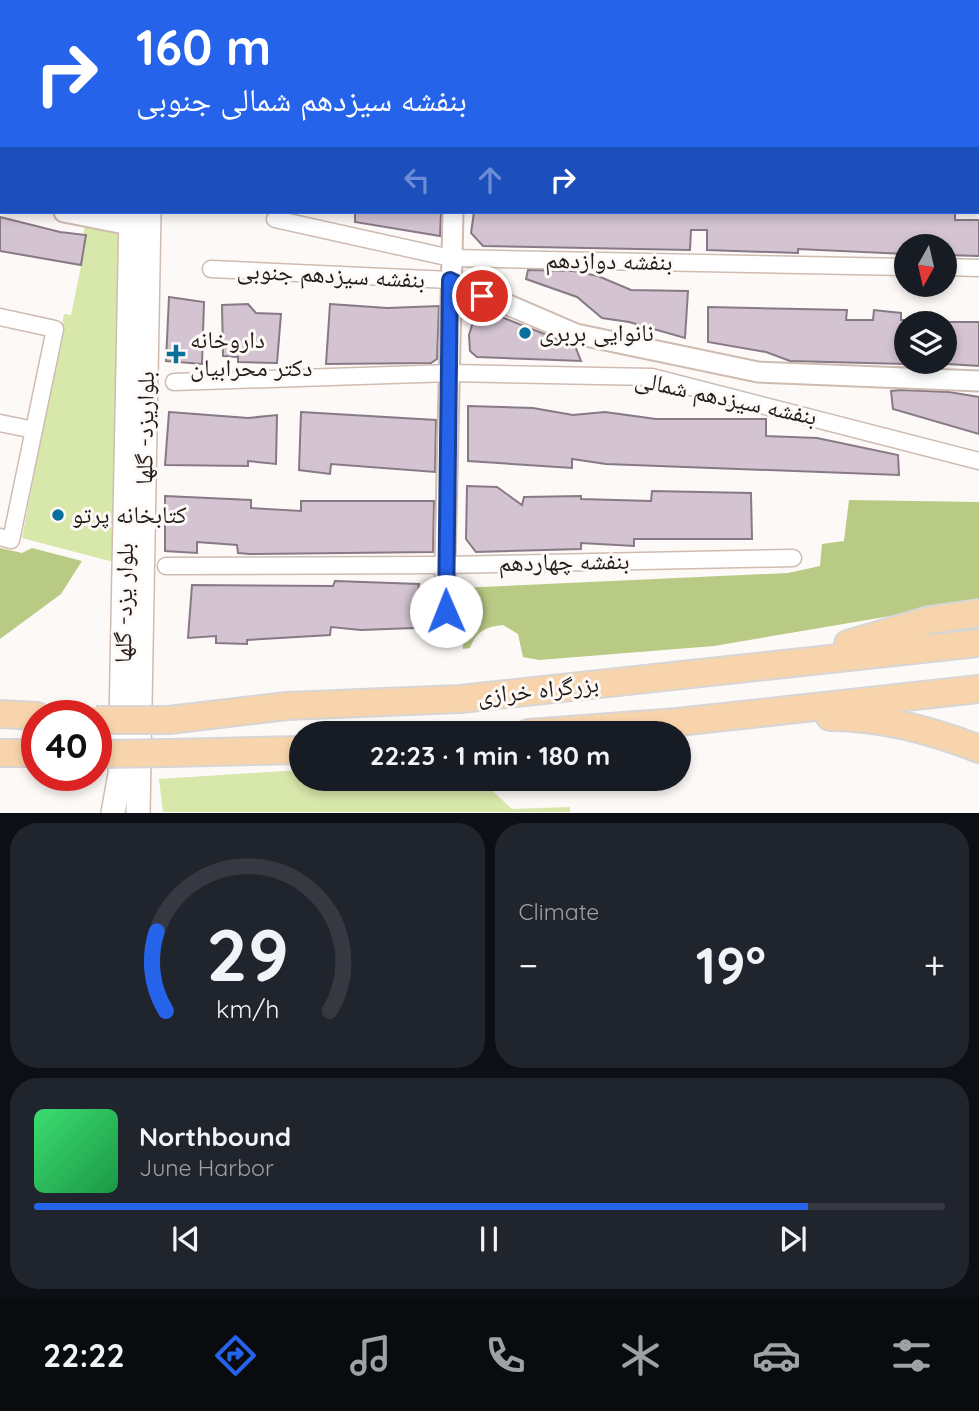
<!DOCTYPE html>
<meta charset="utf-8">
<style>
:root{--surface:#171b24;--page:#20242c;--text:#f1f3f6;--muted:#9ea1a6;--line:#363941;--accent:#2563eb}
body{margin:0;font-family:Quicksand,"Noto Naskh Arabic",sans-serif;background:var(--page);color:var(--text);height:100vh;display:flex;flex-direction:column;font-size:26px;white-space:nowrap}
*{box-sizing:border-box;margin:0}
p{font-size:23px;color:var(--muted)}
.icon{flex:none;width:38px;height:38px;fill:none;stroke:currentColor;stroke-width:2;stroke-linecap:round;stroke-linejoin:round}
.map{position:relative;height:813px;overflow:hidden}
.side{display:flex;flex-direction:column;gap:10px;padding:10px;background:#0d0f14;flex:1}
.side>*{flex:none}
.top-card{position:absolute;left:0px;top:0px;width:980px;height:214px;box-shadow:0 4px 10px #0003;background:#2563eb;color:#fff;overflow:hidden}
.needle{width:46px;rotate:188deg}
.tools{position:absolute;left:894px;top:234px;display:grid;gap:14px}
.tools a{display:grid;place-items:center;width:63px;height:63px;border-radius:50%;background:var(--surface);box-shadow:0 4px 10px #0003;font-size:35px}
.speed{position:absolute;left:21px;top:700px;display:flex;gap:14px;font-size:35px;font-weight:700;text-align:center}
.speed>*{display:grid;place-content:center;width:91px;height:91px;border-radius:50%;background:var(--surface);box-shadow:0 4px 10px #0003;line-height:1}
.speed .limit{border:10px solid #d22;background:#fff;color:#111}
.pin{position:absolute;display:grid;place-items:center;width:60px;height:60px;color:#fff;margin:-30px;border:4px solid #fff;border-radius:50%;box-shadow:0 2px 7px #0007}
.me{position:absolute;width:77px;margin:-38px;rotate:359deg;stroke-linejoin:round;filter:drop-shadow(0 0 5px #0008)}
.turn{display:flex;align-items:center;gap:24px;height:147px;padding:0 21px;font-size:32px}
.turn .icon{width:91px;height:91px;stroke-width:2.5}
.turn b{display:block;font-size:49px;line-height:60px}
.lanes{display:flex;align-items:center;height:66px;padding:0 21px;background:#0003;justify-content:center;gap:35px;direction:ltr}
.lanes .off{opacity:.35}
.big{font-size:52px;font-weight:800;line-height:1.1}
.side .widget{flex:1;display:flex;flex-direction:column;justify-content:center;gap:10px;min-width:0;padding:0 24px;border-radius:28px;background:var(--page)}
.side .dial{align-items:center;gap:0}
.dial svg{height:182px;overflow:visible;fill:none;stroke:var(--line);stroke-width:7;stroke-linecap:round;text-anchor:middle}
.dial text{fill:var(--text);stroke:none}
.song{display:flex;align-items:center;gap:21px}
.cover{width:84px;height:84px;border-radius:10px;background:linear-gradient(135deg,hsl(140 70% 55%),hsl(140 70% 35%))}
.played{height:7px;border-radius:4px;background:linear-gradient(90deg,var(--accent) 85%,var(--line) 85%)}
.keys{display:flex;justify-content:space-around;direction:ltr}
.heat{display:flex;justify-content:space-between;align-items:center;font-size:38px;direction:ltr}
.side .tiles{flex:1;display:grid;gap:10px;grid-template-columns:1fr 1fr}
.widget:last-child{grid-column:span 2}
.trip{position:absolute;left:289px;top:721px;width:402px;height:70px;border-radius:35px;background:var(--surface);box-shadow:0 4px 10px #0003;font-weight:800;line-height:70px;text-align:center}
.dock{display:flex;height:112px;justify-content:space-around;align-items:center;background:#090b0e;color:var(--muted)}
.dock .icon{width:49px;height:49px}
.dock .on{color:var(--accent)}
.dock b{font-size:32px;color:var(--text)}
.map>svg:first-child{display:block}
.green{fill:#d8e7aa}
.forest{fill:#b9ca85}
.building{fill:#d4c3d1;stroke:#887986;stroke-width:2}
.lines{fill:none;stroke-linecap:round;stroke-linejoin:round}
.service-casing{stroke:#cfbcb1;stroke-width:11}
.minor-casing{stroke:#cfbcb1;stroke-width:19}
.tertiary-casing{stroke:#cfbcb1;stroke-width:23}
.secondary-casing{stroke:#cfbcb1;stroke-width:26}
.trunk-casing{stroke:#d7d6d5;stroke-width:30}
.service{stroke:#fff;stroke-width:8}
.minor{stroke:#fff;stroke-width:16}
.tertiary{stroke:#fff;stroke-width:19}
.secondary{stroke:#fff;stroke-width:23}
.trunk{stroke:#f8d4ac;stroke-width:26}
.trunk-bridge-casing{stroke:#d7d6d5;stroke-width:30;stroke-linecap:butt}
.trunk-bridge{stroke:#f8d4ac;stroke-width:26}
.route-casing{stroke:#184099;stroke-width:18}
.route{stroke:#2563eb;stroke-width:12}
.poi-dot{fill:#09709d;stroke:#fdf9f7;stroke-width:2.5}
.labels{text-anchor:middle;stroke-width:6;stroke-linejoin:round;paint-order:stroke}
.street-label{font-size:24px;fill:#231c18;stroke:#fdf9f7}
.poi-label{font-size:24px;fill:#231c18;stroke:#fdf9f7;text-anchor:start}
</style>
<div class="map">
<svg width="979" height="813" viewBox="0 0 979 813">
<rect width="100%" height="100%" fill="#fdf9f7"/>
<g class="green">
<polygon points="85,220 125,230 121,564 22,538 64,314 71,315 86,242 83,241"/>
<polygon points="301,770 301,779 480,779 512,809 570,807 570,812 163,812 159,779"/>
</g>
<g class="forest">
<path d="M849,500L979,502V601L714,646L539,660L523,657L518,634L503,625C485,627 477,631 470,648L463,649L460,588L788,573L820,566L822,544L844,541Z"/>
<polygon points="0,548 22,553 32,548 82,561 61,594 0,639"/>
</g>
<g class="building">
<polygon points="355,212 441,212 440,236 355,222"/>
<polygon points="474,212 955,212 955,220 979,220 979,256 945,255 945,247 906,247 906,254 798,249 798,253 707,250 707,230 691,230 690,250 483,246 471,233"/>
<polygon points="0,217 60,232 86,235 81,265 0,251"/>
<polygon points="528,270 573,271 598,276 631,290 688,291 685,338 629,322 602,318 577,297 526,279"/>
<polygon points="169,297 204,302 202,364 166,361"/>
<polygon points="248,304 256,313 281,314 277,363 238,362 238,357 223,356 222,305"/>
<polygon points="330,304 387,308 439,306 437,359 431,363 326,364"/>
<polygon points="708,307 847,310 846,320 873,320 874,310 901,313 901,320 906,320 906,364 790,361 766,352 708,342"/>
<polygon points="486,311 575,346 581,361 477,357 470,351 469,335 475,315"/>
<polygon points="948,322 979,322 979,366 948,364"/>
<polygon points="901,390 949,392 979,397 979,434 893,409 891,391"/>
<polygon points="468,406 533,408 573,415 605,412 656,419 766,419 766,436 817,438 898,455 899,475 606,464 572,459 572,468 468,461"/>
<polygon points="169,412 248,418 277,415 276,464 248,461 248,466 165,465"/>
<polygon points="301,412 436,420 435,472 331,464 330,474 299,470"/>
<polygon points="467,486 497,487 522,505 524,497 581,496 581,499 651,501 652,491 751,493 752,539 634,539 634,546 581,543 581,549 476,552 466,539"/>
<polygon points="165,496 251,500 251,508 301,511 301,501 434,501 433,552 250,554 238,553 237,545 197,542 197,553 165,551"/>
<polygon points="335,581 419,584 414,628 361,630 331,627 330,635 247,640 247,644 216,643 216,636 188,638 192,585 333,586"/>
</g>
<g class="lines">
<defs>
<polyline id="service" points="814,2 814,0"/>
<g id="minor">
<polyline points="978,80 979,80"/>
<polyline points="0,83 2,84"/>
<polyline points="275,219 451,258 906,267"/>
<polyline points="945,267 979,268"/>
<polyline points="211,269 450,280"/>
<polyline points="0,317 55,329 11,540 0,537"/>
<polyline points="174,382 451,373 652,377 979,461"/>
<polyline points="0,423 34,430"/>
<polyline points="166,566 445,565 793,558"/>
</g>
<g id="tertiary">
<polyline points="461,2 461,0"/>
<polyline points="0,176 2,177"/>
<polyline points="0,199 2,200"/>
<polyline points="64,212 130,225 145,220"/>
<polyline points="450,280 576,334 758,372 979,381"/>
<polyline points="447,634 445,565 453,212"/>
</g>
<g id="secondary">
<polyline points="139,2 139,0"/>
<polyline points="156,2 156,0"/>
<polyline points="113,813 120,774 131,212"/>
<polyline points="138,813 149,212"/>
</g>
<g id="trunk">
<polyline points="848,644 930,620 979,613"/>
<polyline points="0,714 37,716"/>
<path d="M830,717C882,717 931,730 979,749"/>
<polyline points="169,720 287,706 460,699 979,643"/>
<polyline points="529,733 678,722 979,689"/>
<polyline points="0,753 37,753"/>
<polyline points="169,753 301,750"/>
</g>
</defs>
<use href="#service" class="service-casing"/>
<use href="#minor" class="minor-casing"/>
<use href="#tertiary" class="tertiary-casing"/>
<use href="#secondary" class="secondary-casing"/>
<use href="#trunk" class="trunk-casing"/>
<use href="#service" class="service"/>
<use href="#minor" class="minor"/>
<use href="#tertiary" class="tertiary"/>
<use href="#secondary" class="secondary"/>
<use href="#trunk" class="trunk"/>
<defs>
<g id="trunk-bridge">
<polyline points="96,720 169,720"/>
<polyline points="96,754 169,753"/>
</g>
</defs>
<use href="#trunk-bridge" class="trunk-bridge-casing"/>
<use href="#trunk-bridge" class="trunk-bridge"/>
</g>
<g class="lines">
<defs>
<polyline id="route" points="446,611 450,280 482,296"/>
</defs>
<use href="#route" class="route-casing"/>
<use href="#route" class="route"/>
</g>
<g class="poi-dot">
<circle cx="525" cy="333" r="7"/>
<path d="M172.5 343.5h7v7h7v7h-7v7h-7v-7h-7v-7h7z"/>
<circle cx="58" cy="515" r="7"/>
</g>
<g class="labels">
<g class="street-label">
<text transform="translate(609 261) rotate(1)" y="8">بنفشه دوازدهم</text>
<text transform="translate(331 275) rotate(3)" y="8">بنفشه سیزدهم جنوبی</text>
<text transform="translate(726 398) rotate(12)" y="8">بنفشه سیزدهم شمالی</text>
<text transform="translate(145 428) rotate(-89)" y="8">بلواریزد- گلها</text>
<text transform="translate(564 562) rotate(-1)" y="8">بنفشه چهاردهم</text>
<text transform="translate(124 603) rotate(-89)" y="8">بلوار یزد- گلها</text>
<text transform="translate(538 690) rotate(-6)" y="8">بزرگراه خرازی</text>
</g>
<g class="poi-label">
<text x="539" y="341">نانوایی بربری</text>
<text x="190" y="348">داروخانه<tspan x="190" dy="28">دکتر محرابیان</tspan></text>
<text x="72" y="523">كتابخانه پرتو</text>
</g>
</g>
</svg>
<div class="tools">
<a><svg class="needle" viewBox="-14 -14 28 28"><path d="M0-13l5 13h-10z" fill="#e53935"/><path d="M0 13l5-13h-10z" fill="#9ea1a6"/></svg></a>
<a><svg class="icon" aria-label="layers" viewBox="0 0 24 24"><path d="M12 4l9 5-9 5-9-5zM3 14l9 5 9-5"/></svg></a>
</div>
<div class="speed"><div class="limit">40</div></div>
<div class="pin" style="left:482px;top:296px;background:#d93025"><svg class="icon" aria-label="arrive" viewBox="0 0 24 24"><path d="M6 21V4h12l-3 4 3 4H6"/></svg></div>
<svg class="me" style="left:446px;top:611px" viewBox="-20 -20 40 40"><circle r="19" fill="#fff"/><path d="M0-13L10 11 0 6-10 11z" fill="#2563eb"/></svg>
<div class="trip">22:23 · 1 min · 180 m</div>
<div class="top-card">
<div class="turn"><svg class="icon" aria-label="right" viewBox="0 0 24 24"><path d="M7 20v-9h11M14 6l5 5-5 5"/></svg><div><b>160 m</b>بنفشه سیزدهم شمالی جنوبی</div></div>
<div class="lanes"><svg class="icon off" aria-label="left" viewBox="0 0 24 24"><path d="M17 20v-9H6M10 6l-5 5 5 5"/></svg><svg class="icon off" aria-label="ahead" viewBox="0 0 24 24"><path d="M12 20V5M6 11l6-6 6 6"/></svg><svg class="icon" aria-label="right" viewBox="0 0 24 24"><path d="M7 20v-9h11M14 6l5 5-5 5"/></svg></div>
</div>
</div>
<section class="side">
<div class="tiles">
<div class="widget dial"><svg viewBox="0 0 100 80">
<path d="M14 69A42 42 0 1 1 86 69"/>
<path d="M14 69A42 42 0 0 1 10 34" stroke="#2563eb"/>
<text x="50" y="56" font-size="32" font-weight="700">29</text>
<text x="50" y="72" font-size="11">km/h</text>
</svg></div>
<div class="widget"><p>Climate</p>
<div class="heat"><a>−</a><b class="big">19°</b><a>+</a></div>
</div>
<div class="widget">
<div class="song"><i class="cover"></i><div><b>Northbound</b><p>June Harbor</p></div></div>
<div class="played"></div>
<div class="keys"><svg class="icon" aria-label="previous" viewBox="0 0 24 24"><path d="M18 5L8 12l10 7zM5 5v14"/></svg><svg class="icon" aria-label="pause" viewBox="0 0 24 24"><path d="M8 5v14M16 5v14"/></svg><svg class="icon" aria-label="next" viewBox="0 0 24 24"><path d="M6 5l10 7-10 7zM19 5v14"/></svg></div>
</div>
</div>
</section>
<nav class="dock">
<b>22:22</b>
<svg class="icon on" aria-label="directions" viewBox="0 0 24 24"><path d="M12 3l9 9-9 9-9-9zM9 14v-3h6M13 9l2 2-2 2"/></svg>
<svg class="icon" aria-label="music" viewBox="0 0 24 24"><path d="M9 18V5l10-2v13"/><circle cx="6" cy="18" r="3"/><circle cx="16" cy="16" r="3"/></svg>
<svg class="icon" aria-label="phone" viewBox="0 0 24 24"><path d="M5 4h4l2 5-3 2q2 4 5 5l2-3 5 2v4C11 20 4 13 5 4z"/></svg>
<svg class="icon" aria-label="climate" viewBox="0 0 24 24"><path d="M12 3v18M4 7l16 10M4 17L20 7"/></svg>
<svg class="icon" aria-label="car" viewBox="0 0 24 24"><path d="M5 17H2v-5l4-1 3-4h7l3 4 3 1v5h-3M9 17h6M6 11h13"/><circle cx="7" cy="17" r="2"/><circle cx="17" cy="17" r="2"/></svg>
<svg class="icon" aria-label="filters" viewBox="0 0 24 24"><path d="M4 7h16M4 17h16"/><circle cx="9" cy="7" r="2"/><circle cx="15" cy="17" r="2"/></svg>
</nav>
